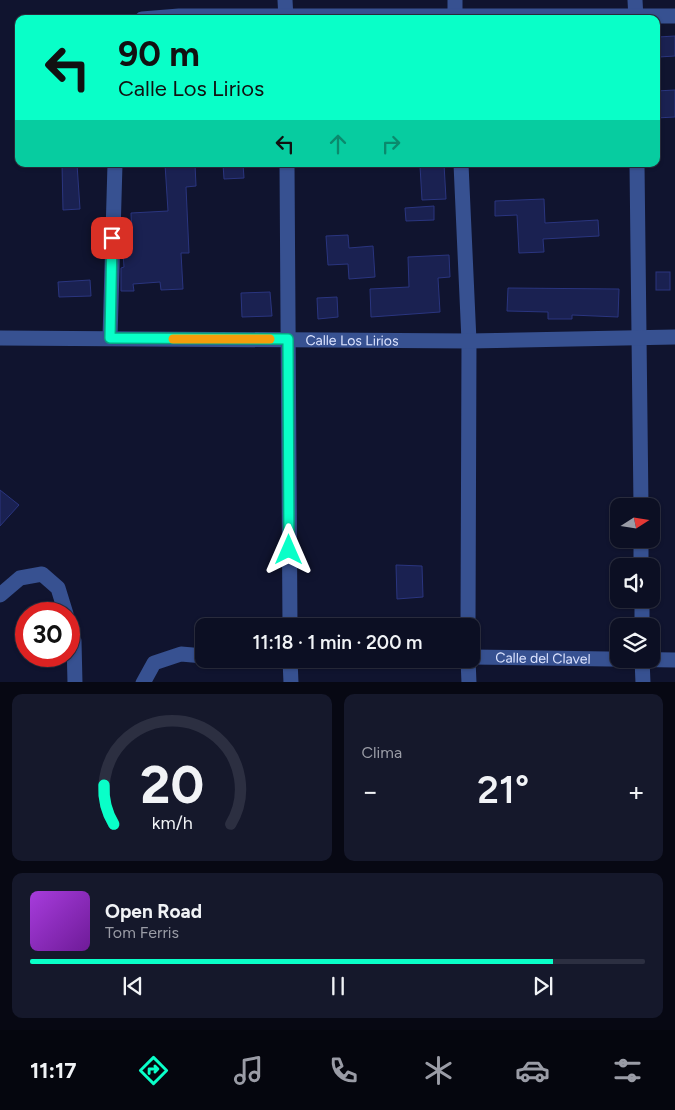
<!DOCTYPE html>
<html lang="es">
<meta charset="utf-8">
<style>
:root{--surface:#0c0f23;--page:#15182b;--text:#f1f3f6;--muted:#9a9ca6;--line:#2c2f41;--accent:#09ffc8}
body{margin:0;font-family:Figtree,sans-serif;background:var(--page);color:var(--text);height:100vh;display:flex;flex-direction:column;font-size:19px;white-space:nowrap}
*{box-sizing:border-box;margin:0}
p{font-size:16px;color:var(--muted)}
.icon{flex:none;width:28px;height:28px;fill:none;stroke:currentColor;stroke-width:2;stroke-linecap:round;stroke-linejoin:round}
.map{position:relative;height:682px;overflow:hidden}
.side{display:flex;flex-direction:column;gap:12px;padding:12px;background:#070813;flex:1}
.side>*{flex:none}
.top-card{position:absolute;left:15px;top:15px;width:645px;height:152px;border-radius:10px;box-shadow:0 1px 4px #0004,0 0 0 1px var(--line);background:#09ffc8;color:#111;overflow:hidden}
.needle{width:32px;rotate:78deg}
.controls{position:absolute;left:610px;top:498px;display:grid;gap:10px}
.controls a{display:grid;place-items:center;width:50px;height:50px;border-radius:10px;background:var(--surface);box-shadow:0 1px 4px #0004,0 0 0 1px var(--line);font-size:25px}
.speed{position:absolute;left:15px;top:602px;display:flex;gap:10px;font-size:25px;font-weight:700;text-align:center}
.speed>*{display:grid;place-content:center;width:65px;height:65px;border-radius:50%;background:var(--surface);box-shadow:0 1px 4px #0004,0 0 0 1px var(--line);line-height:1}
.speed .limit{border:8px solid #d22;background:#fff;color:#111}
.pin{position:absolute;display:grid;place-items:center;width:42px;height:42px;color:#fff;margin:-21px;border-radius:10px;box-shadow:0 2px 8px #0006}
.me{position:absolute;width:55px;margin:-28px;rotate:0deg;stroke-linejoin:round;filter:drop-shadow(0 0 4px #0008)}
.turn{display:flex;align-items:center;gap:18px;height:105px;padding:0 20px;font-size:22px}
.turn .icon{width:65px;height:65px;stroke-width:2.5}
.turn b{display:block;font-size:35px;line-height:42px}
.lanes{display:flex;align-items:center;height:48px;padding:0 20px;background:#0003;justify-content:center;gap:25px;direction:ltr}
.lanes .off{opacity:.35}
.big{font-size:38px;font-weight:600;line-height:1.1}
.side .widget{flex:1;display:flex;flex-direction:column;justify-content:center;gap:8px;min-width:0;padding:0 18px;border-radius:10px;background:var(--page)}
.side .dial{align-items:center;gap:0}
.dial svg{height:130px;overflow:visible;fill:none;stroke:var(--line);stroke-width:7;stroke-linecap:round;text-anchor:middle}
.dial text{fill:var(--text);stroke:none}
.song{display:flex;align-items:center;gap:15px}
.cover{width:60px;height:60px;border-radius:8px;background:linear-gradient(135deg,hsl(280 70% 55%),hsl(280 70% 35%))}
.played{height:5px;border-radius:2px;background:linear-gradient(90deg,var(--accent) 85%,var(--line) 85%)}
.keys{display:flex;justify-content:space-around;direction:ltr}
.heat{display:flex;justify-content:space-between;align-items:center;font-size:28px;direction:ltr}
.side .tiles{flex:1;display:grid;gap:12px;grid-template-columns:1fr 1fr}
.widget:last-child{grid-column:span 2}
.trip{position:absolute;left:195px;top:618px;width:285px;height:50px;border-radius:10px;background:var(--surface);box-shadow:0 1px 4px #0004,0 0 0 1px var(--line);font-weight:600;line-height:50px;text-align:center}
.tabs{display:flex;height:80px;justify-content:space-around;align-items:center;background:#05060e;color:var(--muted)}
.tabs .icon{width:35px;height:35px}
.tabs .selected{color:var(--accent)}
.tabs b{font-size:22px;color:var(--text)}
.map>svg:first-child{display:block}
.building{fill:#1a2151;stroke:#2a357f}
.lines{fill:none;stroke-linecap:round;stroke-linejoin:round}
.minor{stroke:#375191;stroke-width:15}
.route-casing{stroke:#06a682;stroke-width:12}
.route{stroke:#09ffc8;stroke-width:9}
.slow{stroke:#f59e0b;stroke-width:9}
.labels{text-anchor:middle;stroke-width:5;stroke-linejoin:round;paint-order:stroke}
.street-label{font-size:14px;fill:#dde4ff;stroke:#10142f}
</style>
<div class="map">
<svg width="675" height="683" viewBox="0 0 675 683">
<rect width="100%" height="100%" fill="#10142f"/>
<g class="building">
<polygon points="675,36 675,56 659,57 658,37"/>
<polygon points="675,90 675,117 656,118 656,91"/>
<polygon points="62,164 77,164 80,209 63,210"/>
<polygon points="165,164 195,164 196,186 186,187 189,253 181,253 183,289 161,290 160,282 133,284 134,291 121,291 121,268 124,267 122,239 132,238 131,213 168,211"/>
<polygon points="223,164 243,164 244,178 224,179"/>
<polygon points="444,164 446,199 422,200 420,166"/>
<polygon points="544,199 545,223 598,220 599,236 543,239 544,252 519,253 517,215 495,216 495,201"/>
<polygon points="434,206 434,220 406,221 405,208"/>
<polygon points="348,235 349,248 373,246 375,277 349,279 348,264 328,265 326,236"/>
<polygon points="449,255 450,277 438,278 440,312 371,317 370,289 409,287 408,257"/>
<rect x="656" y="272" width="14" height="18"/>
<polygon points="90,280 91,296 59,297 58,282"/>
<polygon points="508,288 619,289 618,317 572,315 572,319 548,319 548,312 507,311"/>
<polygon points="270,292 272,316 242,317 241,293"/>
<polygon points="337,297 338,317 318,319 317,298"/>
<polygon points="0,490 19,505 0,526"/>
<polygon points="396,565 422,566 423,597 397,599"/>
</g>
<g class="lines">
<g class="minor">
<polyline points="285,0 286,19"/>
<polyline points="455,0 455,19"/>
<polyline points="635,0 636,19"/>
<polyline points="142,19 179,16 675,16"/>
<polyline points="287,164 290,626"/>
<polyline points="461,164 469,341 468,626"/>
<polyline points="637,164 641,506"/>
<path id="s1" d="M0,338L469,341L675,337"/>
<polyline points="110,338 115,164"/>
<polyline points="641,539 641,566"/>
<polyline points="0,595 20,578 42,574 58,588 66,614"/>
<polyline points="642,599 642,626"/>
<polyline points="69,623 74,641 75,683"/>
<path id="s2" d="M471,657L675,660"/>
<polyline points="250,659 290,661 401,659"/>
<polyline points="290,659 291,683"/>
<polyline points="468,659 469,683"/>
<polyline points="642,659 643,683"/>
<polyline points="143,683 154,663 181,654 204,656"/>
</g>
</g>
<g class="lines">
<defs>
<polyline id="route" points="112,238 110,338 288,339 289,550"/>
</defs>
<use href="#route" class="route-casing"/>
<use href="#route" class="route"/>
<polyline class="slow" points="173,339 270,339"/>
</g>
<g class="labels">
<g class="street-label">
<text dy="5" stroke="none"><textPath href="#s1" startOffset="352">Calle Los Lirios</textPath></text>
<text dy="5" stroke="none"><textPath href="#s2" startOffset="72">Calle del Clavel</textPath></text>
</g>
</g>
</svg>
<div class="controls">
<a><svg class="needle" viewBox="-14 -14 28 28"><path d="M0-13l5 13h-10z" fill="#e53935"/><path d="M0 13l5-13h-10z" fill="#9a9ca6"/></svg></a>
<a><svg class="icon" aria-label="sound" viewBox="0 0 24 24"><path d="M4 9h4l5-4v14l-5-4H4zM17 9q2 3 0 6"/></svg></a>
<a><svg class="icon" aria-label="layers" viewBox="0 0 24 24"><path d="M12 4l9 5-9 5-9-5zM3 14l9 5 9-5"/></svg></a>
</div>
<div class="speed"><div class="limit">30</div></div>
<div class="pin" style="left:112px;top:238px;background:#d93025"><svg class="icon" aria-label="arrive" viewBox="0 0 24 24"><path d="M6 21V4h12l-3 4 3 4H6"/></svg></div>
<svg class="me" style="left:289px;top:550px" viewBox="-20 -20 40 40"><path d="M0-17L14 15 0 8-14 15z" fill="#09ffc8" stroke="#fff" stroke-width="4"/></svg>
<div class="trip">11:18 · 1 min · 200 m</div>
<div class="top-card">
<div class="turn"><svg class="icon" aria-label="left" viewBox="0 0 24 24"><path d="M17 20v-9H6M10 6l-5 5 5 5"/></svg><div><b>90 m</b>Calle Los Lirios</div></div>
<div class="lanes"><svg class="icon" aria-label="left" viewBox="0 0 24 24"><path d="M17 20v-9H6M10 6l-5 5 5 5"/></svg><svg class="icon off" aria-label="ahead" viewBox="0 0 24 24"><path d="M12 20V5M6 11l6-6 6 6"/></svg><svg class="icon off" aria-label="right" viewBox="0 0 24 24"><path d="M7 20v-9h11M14 6l5 5-5 5"/></svg></div>
</div>
</div>
<section class="side">
<div class="tiles">
<div class="widget dial"><svg viewBox="0 0 100 80">
<path d="M14 69A42 42 0 1 1 86 69"/>
<path d="M14 69A42 42 0 0 1 8 45" stroke="#09ffc8"/>
<text x="50" y="56" font-size="32" font-weight="700">20</text>
<text x="50" y="72" font-size="11">km/h</text>
</svg></div>
<div class="widget"><p>Clima</p>
<div class="heat"><a>−</a><b class="big">21°</b><a>+</a></div>
</div>
<div class="widget">
<div class="song"><i class="cover"></i><div><b>Open Road</b><p>Tom Ferris</p></div></div>
<div class="played"></div>
<div class="keys"><svg class="icon" aria-label="previous" viewBox="0 0 24 24"><path d="M18 5L8 12l10 7zM5 5v14"/></svg><svg class="icon" aria-label="pause" viewBox="0 0 24 24"><path d="M8 5v14M16 5v14"/></svg><svg class="icon" aria-label="next" viewBox="0 0 24 24"><path d="M6 5l10 7-10 7zM19 5v14"/></svg></div>
</div>
</div>
</section>
<nav class="tabs">
<b>11:17</b>
<svg class="icon selected" aria-label="directions" viewBox="0 0 24 24"><path d="M12 3l9 9-9 9-9-9zM9 14v-3h6M13 9l2 2-2 2"/></svg>
<svg class="icon" aria-label="music" viewBox="0 0 24 24"><path d="M9 18V5l10-2v13"/><circle cx="6" cy="18" r="3"/><circle cx="16" cy="16" r="3"/></svg>
<svg class="icon" aria-label="phone" viewBox="0 0 24 24"><path d="M5 4h4l2 5-3 2q2 4 5 5l2-3 5 2v4C11 20 4 13 5 4z"/></svg>
<svg class="icon" aria-label="climate" viewBox="0 0 24 24"><path d="M12 3v18M4 7l16 10M4 17L20 7"/></svg>
<svg class="icon" aria-label="car" viewBox="0 0 24 24"><path d="M5 17H2v-5l4-1 3-4h7l3 4 3 1v5h-3M9 17h6M6 11h13"/><circle cx="7" cy="17" r="2"/><circle cx="17" cy="17" r="2"/></svg>
<svg class="icon" aria-label="filters" viewBox="0 0 24 24"><path d="M4 7h16M4 17h16"/><circle cx="9" cy="7" r="2"/><circle cx="15" cy="17" r="2"/></svg>
</nav>
